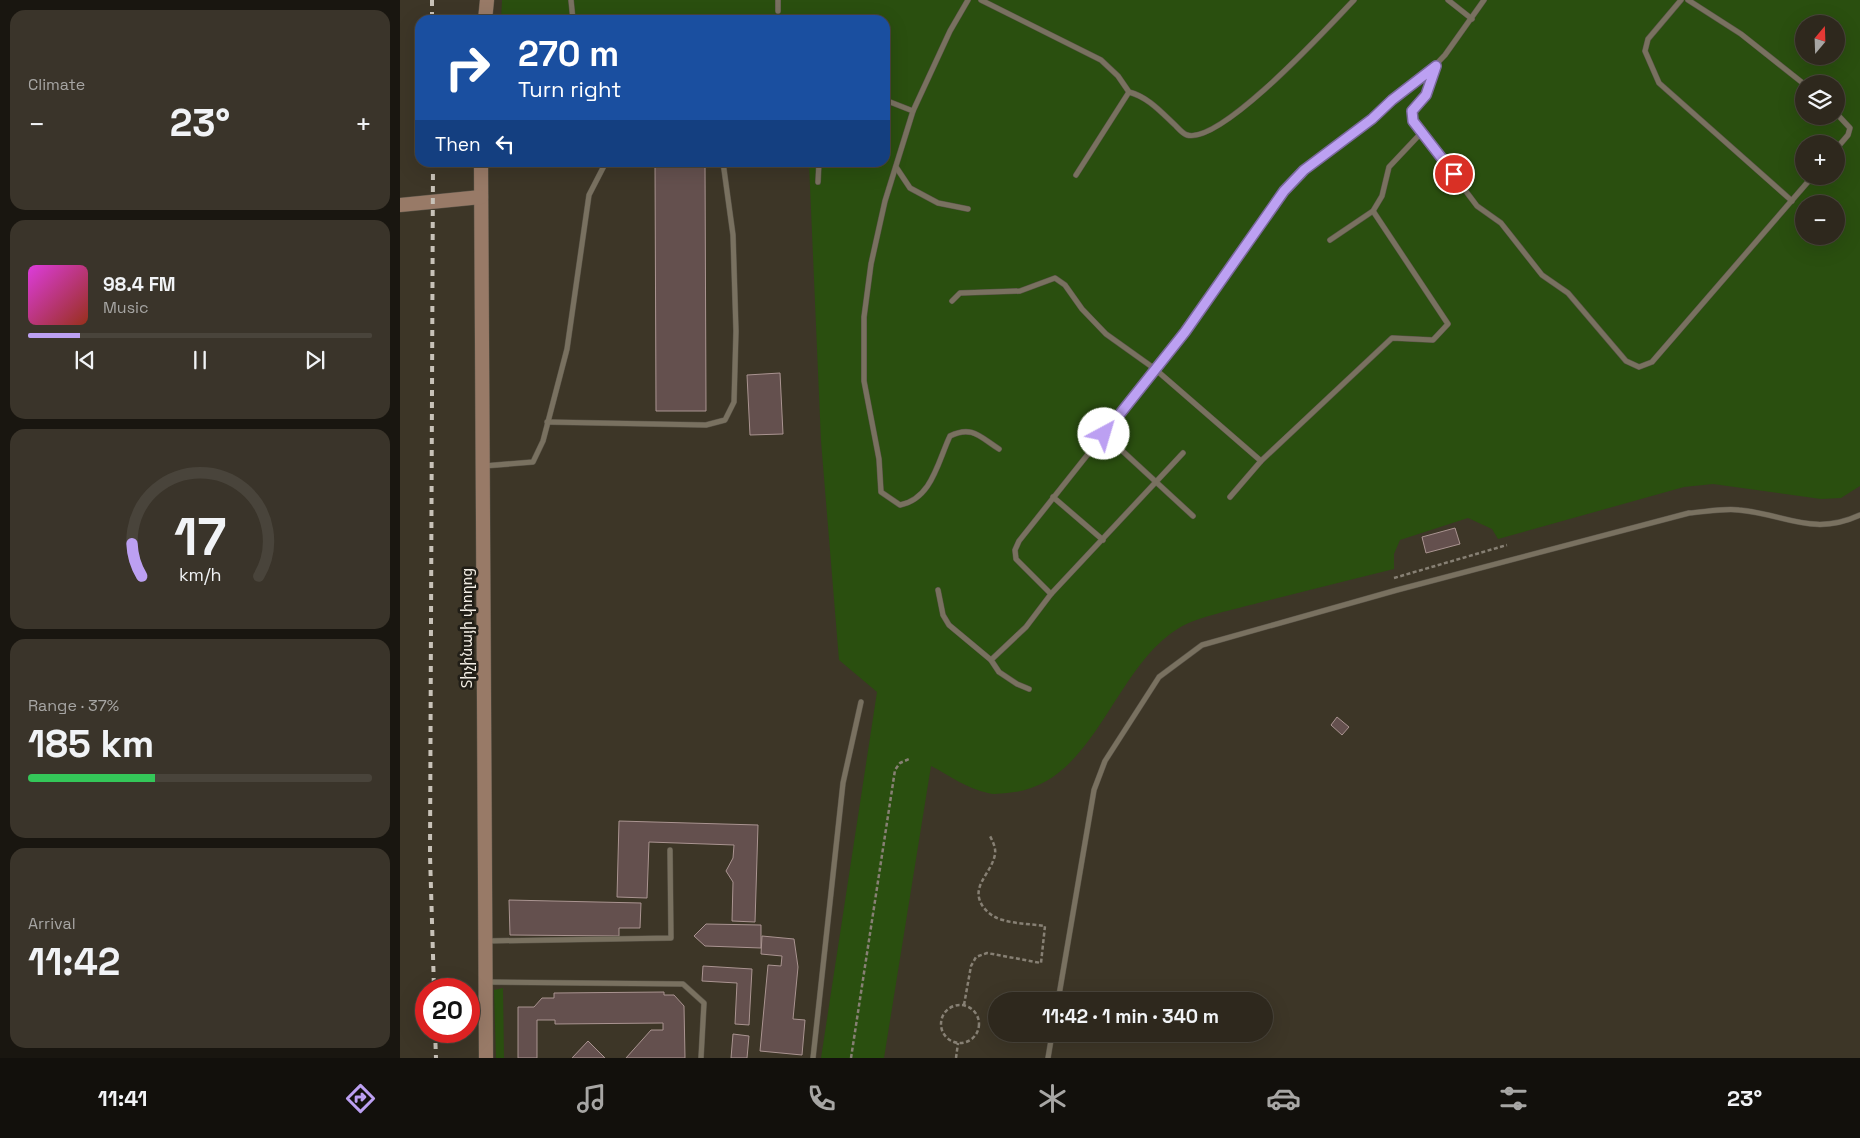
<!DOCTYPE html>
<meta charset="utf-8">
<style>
:root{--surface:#2e281d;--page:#3a342a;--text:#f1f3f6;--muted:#a7a6a4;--line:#49443b;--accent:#bca0f2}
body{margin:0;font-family:"Space Grotesk","Noto Sans Armenian",sans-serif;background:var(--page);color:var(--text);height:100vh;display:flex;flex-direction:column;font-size:19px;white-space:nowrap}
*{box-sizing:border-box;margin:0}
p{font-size:16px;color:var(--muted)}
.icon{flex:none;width:28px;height:28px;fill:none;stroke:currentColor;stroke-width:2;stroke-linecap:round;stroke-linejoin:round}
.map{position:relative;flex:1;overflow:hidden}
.side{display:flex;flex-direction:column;gap:10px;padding:10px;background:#191610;width:400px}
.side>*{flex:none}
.banner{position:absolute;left:15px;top:15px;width:475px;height:152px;border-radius:15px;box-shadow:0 5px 20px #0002,0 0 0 1px var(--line);background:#1a4fa0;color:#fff;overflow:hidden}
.needle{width:32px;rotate:19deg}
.buttons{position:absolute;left:1395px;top:15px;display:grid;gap:10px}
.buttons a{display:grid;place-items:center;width:50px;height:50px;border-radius:50%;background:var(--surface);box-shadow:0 5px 20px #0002,0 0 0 1px var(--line);font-size:25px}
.speed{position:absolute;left:15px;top:978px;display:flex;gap:10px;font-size:25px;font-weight:700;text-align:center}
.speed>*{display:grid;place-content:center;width:65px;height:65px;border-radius:50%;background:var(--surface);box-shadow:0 5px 20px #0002,0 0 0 1px var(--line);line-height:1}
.speed .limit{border:8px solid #d22;background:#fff;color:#111}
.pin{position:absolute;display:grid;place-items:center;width:42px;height:42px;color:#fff;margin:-21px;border:2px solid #fff;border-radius:50%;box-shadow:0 1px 5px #0007}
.me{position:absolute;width:55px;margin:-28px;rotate:39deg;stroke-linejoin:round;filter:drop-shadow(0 0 4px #0008)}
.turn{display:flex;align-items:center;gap:18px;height:105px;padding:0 20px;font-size:22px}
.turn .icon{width:65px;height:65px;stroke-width:2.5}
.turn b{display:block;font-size:35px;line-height:42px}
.then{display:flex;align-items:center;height:48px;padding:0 20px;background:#0003;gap:10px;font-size:19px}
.big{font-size:38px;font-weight:700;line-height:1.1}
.side .card{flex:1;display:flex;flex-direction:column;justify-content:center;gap:8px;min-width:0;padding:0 18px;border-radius:15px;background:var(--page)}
.side .dial{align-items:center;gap:0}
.dial svg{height:130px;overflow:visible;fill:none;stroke:var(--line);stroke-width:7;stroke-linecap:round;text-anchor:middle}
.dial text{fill:var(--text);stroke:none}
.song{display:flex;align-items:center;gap:15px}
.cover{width:60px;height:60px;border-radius:8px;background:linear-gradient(135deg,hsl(300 70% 55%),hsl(10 70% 35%))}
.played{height:5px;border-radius:2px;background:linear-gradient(90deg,var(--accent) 15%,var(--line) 15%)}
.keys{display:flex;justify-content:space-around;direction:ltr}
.heat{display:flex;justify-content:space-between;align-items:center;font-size:28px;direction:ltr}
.charge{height:8px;border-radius:4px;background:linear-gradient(90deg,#34c759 37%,var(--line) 0)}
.trip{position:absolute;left:588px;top:992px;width:285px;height:50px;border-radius:25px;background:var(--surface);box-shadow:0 5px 20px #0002,0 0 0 1px var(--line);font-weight:700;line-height:50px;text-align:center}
.dock{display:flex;height:80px;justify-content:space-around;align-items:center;background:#12100c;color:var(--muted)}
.dock .icon{width:35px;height:35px}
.dock .selected{color:var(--accent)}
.dock b{font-size:22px;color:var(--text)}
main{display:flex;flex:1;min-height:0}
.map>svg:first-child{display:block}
.green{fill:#2a4f0f;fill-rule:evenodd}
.building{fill:#64504e;stroke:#aa9491}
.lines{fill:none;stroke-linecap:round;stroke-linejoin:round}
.lane-casing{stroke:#595347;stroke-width:6}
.secondary-casing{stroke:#595347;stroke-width:15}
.path{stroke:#878074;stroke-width:2.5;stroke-dasharray:4 2.5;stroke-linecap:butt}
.lane{stroke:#797160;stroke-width:5}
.secondary{stroke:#987a67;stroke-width:14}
.rail{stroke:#c8c2b8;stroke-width:4;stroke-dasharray:6 6;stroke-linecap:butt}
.route-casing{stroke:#7a689d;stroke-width:12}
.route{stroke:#bca0f2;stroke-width:9}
.labels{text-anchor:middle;stroke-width:5;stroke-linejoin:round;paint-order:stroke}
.street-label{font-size:15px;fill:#f3eee5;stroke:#211e17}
</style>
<main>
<section class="side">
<div class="card"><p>Climate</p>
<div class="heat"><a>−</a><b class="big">23°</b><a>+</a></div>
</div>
<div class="card">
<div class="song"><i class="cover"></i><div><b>98.4 FM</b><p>Music</p></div></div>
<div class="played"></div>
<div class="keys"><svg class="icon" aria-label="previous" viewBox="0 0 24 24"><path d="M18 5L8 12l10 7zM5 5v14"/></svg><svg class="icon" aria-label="pause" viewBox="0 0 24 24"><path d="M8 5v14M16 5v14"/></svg><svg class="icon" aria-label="next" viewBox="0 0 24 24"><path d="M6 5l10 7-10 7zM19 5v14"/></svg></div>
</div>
<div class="card dial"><svg viewBox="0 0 100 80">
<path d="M14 69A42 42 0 1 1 86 69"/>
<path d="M14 69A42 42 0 0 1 8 49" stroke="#bca0f2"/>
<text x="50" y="56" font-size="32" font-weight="700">17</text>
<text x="50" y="72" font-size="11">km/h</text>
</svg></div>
<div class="card"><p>Range · 37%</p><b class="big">185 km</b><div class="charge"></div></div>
<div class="card"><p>Arrival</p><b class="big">11:42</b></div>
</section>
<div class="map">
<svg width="1460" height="1058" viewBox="0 0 1460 1058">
<rect width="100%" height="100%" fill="#3d3627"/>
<g class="green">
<path d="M102,0H1460V486L1441,498L1421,499L1313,484L1284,487L1098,539L1092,529L1068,518L1000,540L994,554V569C948,580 903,592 858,603C836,609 797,617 779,628C712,668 695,787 607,793C601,793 594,795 588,793C567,789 549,775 531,766L484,1058H421L477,692L439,660L421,441L409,163L485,162V20H101ZM1404,24H1436V56H1404ZM1404,84H1436V116H1404ZM1404,144H1436V176H1404ZM1404,204H1436V236H1404Z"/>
<polygon points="103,988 104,1058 96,1058 94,990"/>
</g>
<g class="building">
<polygon points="255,162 305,162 306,411 256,411"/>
<polygon points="380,373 383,434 350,435 347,375"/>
<polygon points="1055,528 1060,544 1026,553 1022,537"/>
<polygon points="937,717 949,727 942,735 931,725"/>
<polygon points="219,821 358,825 355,922 332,921 333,882 326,871 333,858 334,845 249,842 247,898 217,897"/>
<polygon points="109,900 241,903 240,928 219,928 219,936 110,935"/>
<polygon points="306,924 361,925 361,948 305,946 294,936"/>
<polygon points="362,936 394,939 398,967 393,1019 405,1020 402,1055 360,1051 368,965 381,966 382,956 361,954"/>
<polygon points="303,966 352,969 349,1025 335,1024 337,983 302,981"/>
<polygon points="264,992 264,995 274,995 284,1006 285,1058 226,1058 251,1030 263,1030 263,1023 155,1024 155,1020 137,1020 137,1058 118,1058 118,1007 134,1007 142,998 154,998 154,993"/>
<polygon points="333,1034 349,1036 347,1058 331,1058"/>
<polygon points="188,1041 205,1058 172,1058"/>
</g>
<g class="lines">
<defs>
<g id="lane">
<polyline points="171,0 173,20"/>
<polyline points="378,0 378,11"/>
<path d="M568,0L550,31L513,111L485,201L471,264L464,317V381L479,459L481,492L500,505C532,499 538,461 550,436C572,425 580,437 599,449"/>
<path d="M581,0L701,60L718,76L729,92C748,97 761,112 775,125C778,128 783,134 787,135C821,145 929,26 954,0"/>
<polyline points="1048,0 1072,19"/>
<polyline points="1281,0 1248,39 1245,51 1259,83 1392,201"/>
<polyline points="1288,0 1341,34 1404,84"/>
<polyline points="1035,67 1026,95 1012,111 1013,121 1077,206 1101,223 1142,275 1168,293 1226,361 1239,367 1252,362 1413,176"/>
<polyline points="485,100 513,111"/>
<polyline points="1436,113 1450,128 1448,135 1436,149"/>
<polyline points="496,167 510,188 538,203 568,209"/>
<polyline points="676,175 729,92"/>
<polyline points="418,182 419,162"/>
<polyline points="930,240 973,211 982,196 989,167 1022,132"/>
<polyline points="552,301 560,293 620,291 655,278 665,285 682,309 706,334 755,369 861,461"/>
<polyline points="147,422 306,425 325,420 334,402 336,331 333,235 323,162"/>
<polyline points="704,434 793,516"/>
<polyline points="84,466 133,462 143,441 167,349 189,195 206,162"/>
<polyline points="653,497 703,540"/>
<polyline points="830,497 861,461 992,338 1033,340 1048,324 973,211"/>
<polyline points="538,590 543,615 549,625 591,660 599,672 617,684 629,689"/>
<polyline points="651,594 616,559 615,550 619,541 785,332 884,191 904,170 972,119 992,100 1024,77 1045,55 1084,0"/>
<polyline points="591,660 626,627 651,594 783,453"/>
<polyline points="86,941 271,938 270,850"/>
<polyline points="86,982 283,984 304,1003 301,1058"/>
<path d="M658,1001L694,790L705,761L759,677L802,645L997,590L1289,513C1305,512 1324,508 1339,510C1385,514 1413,537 1460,515"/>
<polyline points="413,1058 443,783 461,702"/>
<polyline points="648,1058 652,1034"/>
</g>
<g id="secondary">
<polyline points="85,20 87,0"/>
<polyline points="81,162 86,1058"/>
<polyline points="0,205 81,197"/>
</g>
</defs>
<use href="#lane" class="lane-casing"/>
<use href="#secondary" class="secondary-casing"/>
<g class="path">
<polyline points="994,578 1107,545"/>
<path d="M564,1005L571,966L576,957L587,953L641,963L645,926C631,924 616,924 603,920C595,918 589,914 584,908C568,887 592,874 595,854C596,848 593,842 590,836"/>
<circle cx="560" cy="1024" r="19"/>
<polyline points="451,1058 495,770 500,763 509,759"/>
<polyline points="556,1058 558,1043"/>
</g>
<use href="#lane" class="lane"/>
<use href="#secondary" class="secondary"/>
<g class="rail">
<polyline points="32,0 32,20"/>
<polyline points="33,162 30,855 34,989"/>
<polyline points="35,1031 36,1058"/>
</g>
</g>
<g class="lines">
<defs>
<polyline id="route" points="704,434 785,332 884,191 904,170 972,119 992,100 1036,66 1026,95 1012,111 1013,121 1054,174"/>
</defs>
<use href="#route" class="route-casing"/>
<use href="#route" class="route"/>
</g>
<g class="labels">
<g class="street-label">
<text transform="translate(67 628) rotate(-90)" y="5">Տիչինայի փողոց</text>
</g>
</g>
</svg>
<div class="buttons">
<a><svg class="needle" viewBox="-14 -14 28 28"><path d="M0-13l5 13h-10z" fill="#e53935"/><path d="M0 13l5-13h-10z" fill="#a7a6a4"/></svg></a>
<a><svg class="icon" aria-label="layers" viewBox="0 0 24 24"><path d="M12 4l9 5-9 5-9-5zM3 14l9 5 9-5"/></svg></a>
<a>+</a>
<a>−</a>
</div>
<div class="speed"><div class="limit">20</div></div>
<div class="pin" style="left:1054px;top:174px;background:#d93025"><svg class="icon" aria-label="arrive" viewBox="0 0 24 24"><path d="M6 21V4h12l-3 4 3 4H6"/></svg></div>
<svg class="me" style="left:704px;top:434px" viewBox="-20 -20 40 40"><circle r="19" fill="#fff"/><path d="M0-13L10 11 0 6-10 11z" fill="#bca0f2"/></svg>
<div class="trip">11:42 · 1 min · 340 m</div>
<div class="banner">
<div class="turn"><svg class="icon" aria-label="right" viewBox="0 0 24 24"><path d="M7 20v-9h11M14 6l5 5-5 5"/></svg><div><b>270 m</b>Turn right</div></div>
<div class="then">Then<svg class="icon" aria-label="left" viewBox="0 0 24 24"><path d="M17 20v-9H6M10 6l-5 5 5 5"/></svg></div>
</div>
</div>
</main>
<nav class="dock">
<b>11:41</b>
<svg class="icon selected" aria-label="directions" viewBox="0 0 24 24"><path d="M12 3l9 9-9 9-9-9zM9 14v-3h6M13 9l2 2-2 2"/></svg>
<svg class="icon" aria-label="music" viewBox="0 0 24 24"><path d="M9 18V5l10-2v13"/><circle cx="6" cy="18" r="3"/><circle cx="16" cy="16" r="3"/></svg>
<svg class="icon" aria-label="phone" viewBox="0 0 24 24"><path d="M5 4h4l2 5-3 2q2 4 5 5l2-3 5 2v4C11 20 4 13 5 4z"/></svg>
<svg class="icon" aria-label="climate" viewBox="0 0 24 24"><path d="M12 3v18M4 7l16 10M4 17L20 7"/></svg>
<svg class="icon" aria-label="car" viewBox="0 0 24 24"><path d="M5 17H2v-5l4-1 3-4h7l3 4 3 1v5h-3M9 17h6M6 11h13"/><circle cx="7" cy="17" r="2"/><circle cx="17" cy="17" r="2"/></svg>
<svg class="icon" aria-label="filters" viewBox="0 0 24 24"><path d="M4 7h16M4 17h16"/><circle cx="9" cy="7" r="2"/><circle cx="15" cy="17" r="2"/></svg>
<b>23°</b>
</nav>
